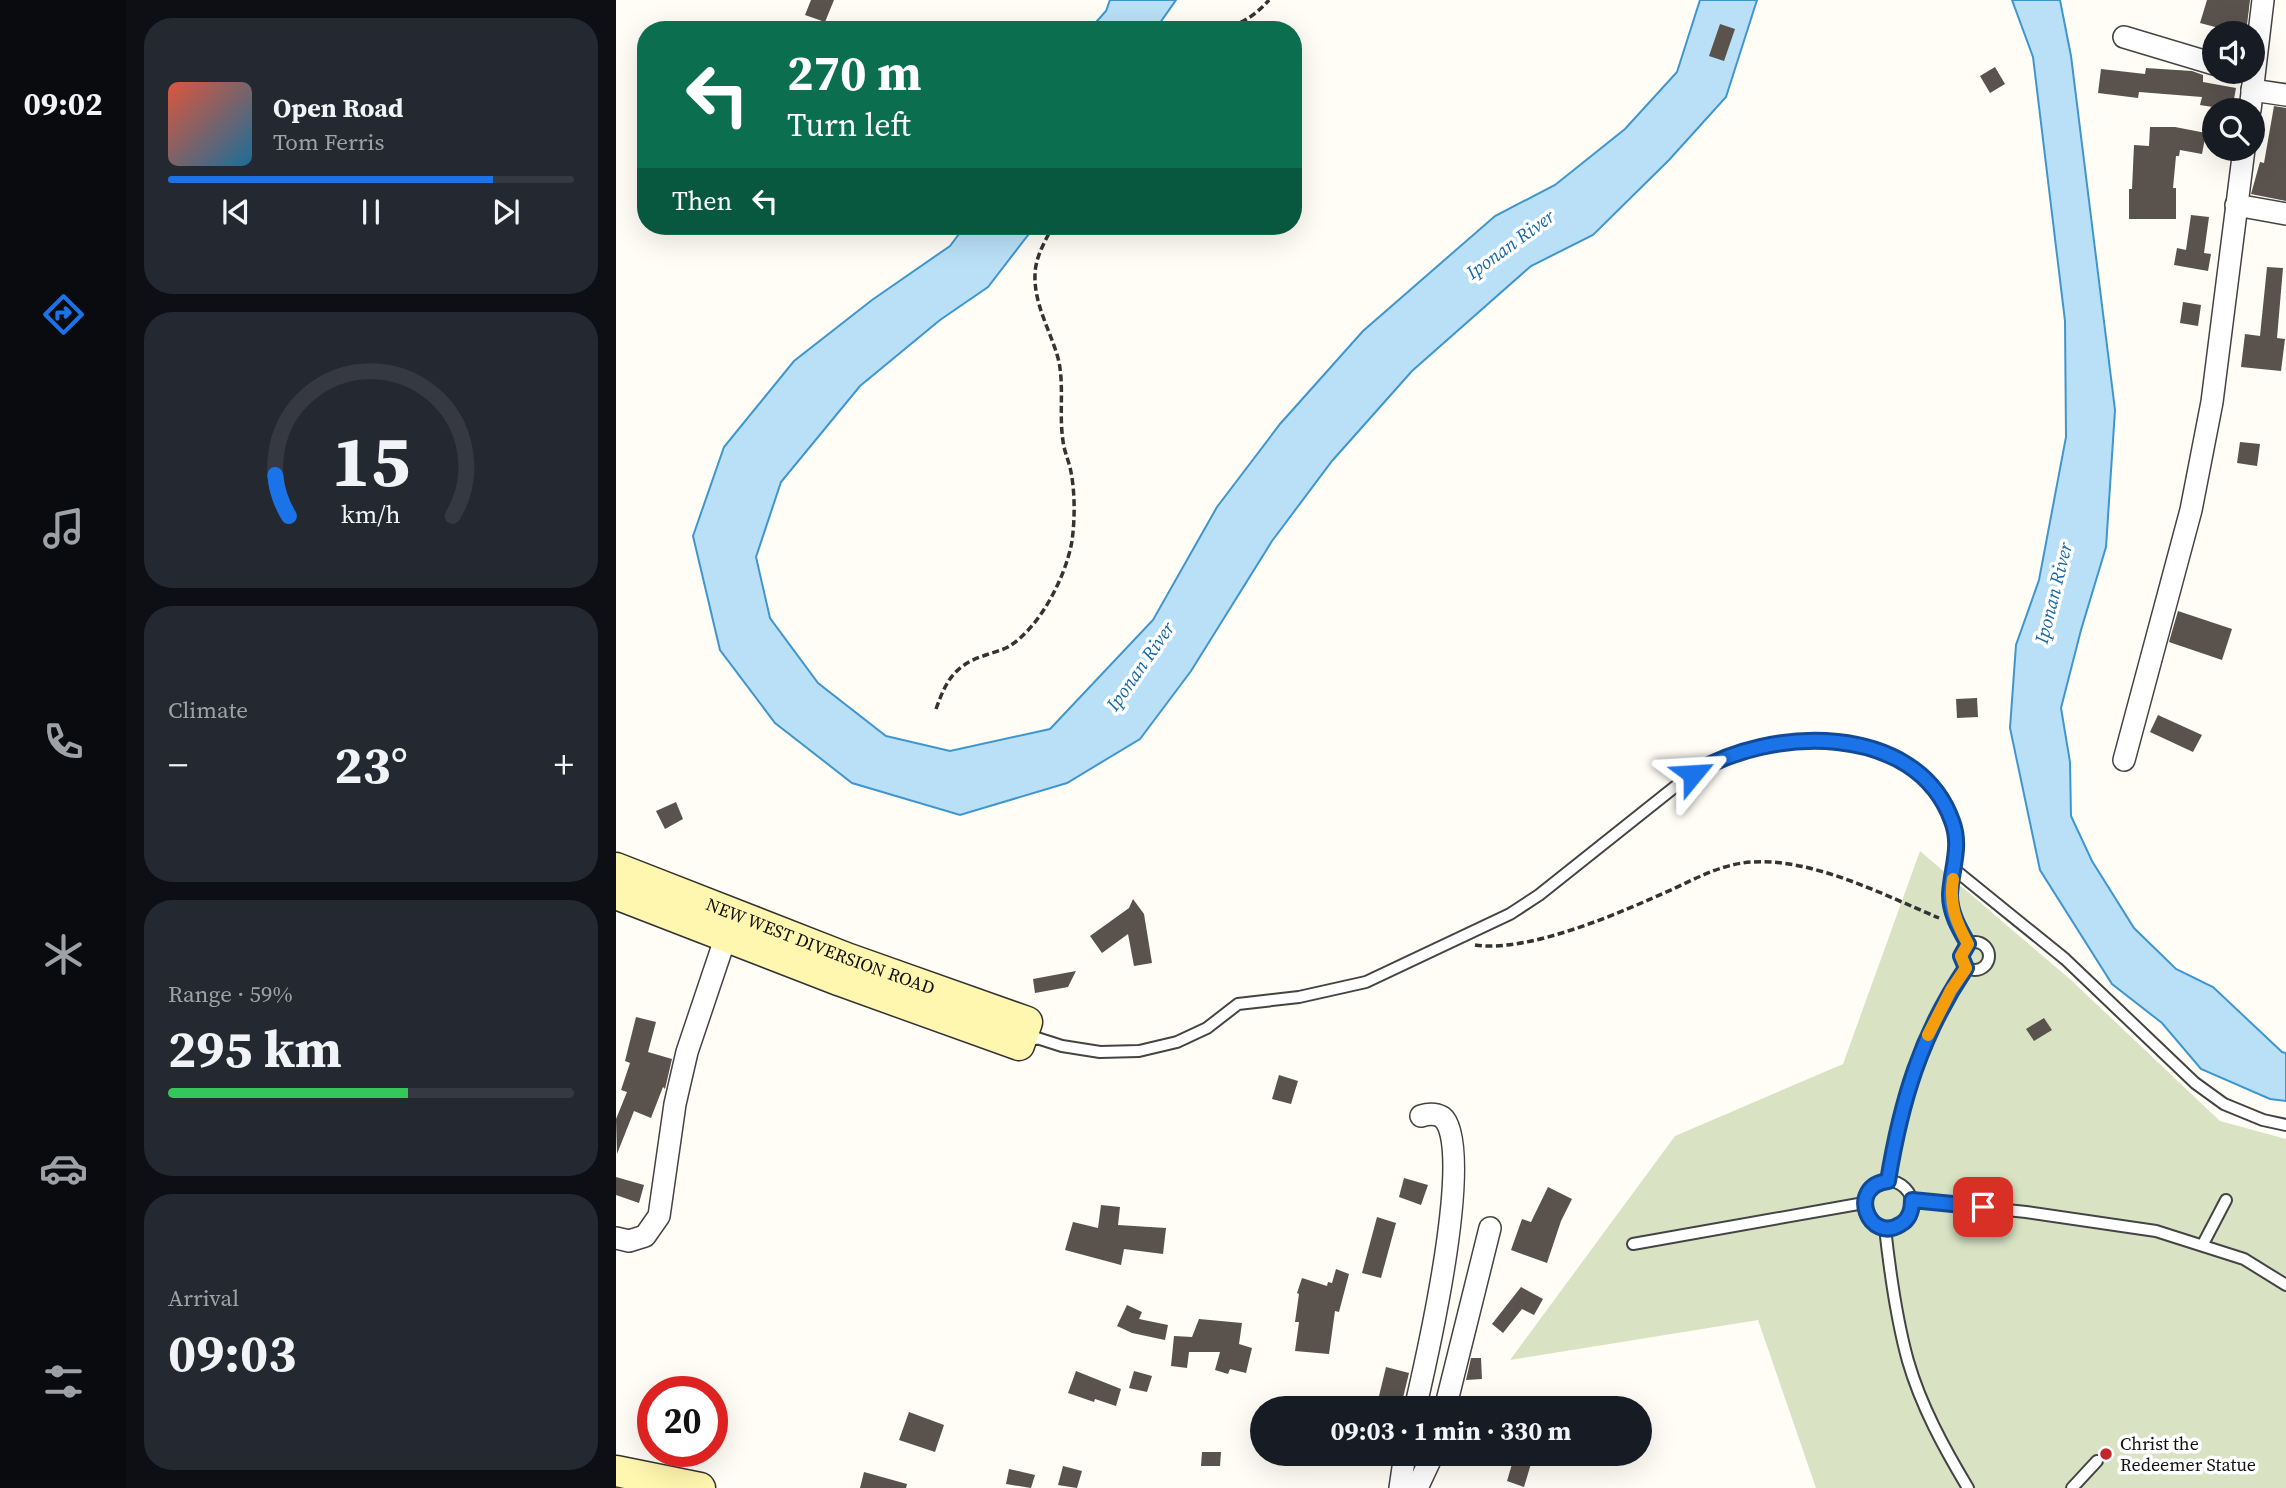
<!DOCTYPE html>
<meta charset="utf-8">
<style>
:root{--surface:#171b24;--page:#242831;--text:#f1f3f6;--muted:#9ea1a6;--line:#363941;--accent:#1a73e8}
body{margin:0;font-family:"Source Serif 4",serif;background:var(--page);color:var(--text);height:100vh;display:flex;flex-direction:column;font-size:26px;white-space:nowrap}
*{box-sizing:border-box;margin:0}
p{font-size:23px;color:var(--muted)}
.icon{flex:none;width:38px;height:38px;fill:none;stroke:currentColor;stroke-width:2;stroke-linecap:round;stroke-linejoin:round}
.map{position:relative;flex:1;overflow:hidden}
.panel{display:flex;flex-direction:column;gap:18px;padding:18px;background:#0d0f14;width:490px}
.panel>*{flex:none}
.banner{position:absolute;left:21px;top:21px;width:665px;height:214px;border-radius:28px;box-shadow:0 7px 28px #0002;background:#0b6e4f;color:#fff;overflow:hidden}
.controls{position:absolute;left:1586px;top:21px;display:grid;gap:14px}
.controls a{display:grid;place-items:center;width:63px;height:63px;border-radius:50%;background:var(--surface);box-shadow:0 7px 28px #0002;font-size:35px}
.speed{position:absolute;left:21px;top:1376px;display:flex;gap:14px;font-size:35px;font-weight:700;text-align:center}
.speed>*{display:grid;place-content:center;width:91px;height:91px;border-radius:50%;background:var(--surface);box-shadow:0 7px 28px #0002;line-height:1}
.speed .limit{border:10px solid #d22;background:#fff;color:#111}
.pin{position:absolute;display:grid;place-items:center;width:60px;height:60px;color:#fff;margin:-30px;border-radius:14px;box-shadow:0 4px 10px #0006}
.me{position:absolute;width:77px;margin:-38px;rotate:63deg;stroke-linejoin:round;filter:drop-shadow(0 0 5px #0008)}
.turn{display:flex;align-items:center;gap:24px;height:147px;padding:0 35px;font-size:32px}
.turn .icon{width:91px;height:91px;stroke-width:2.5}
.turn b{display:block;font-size:49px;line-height:60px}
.then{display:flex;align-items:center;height:66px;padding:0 35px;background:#0003;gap:14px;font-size:26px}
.big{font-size:52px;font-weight:700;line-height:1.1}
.panel .widget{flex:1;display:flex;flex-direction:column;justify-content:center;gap:10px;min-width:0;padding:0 24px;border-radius:28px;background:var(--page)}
.panel .dial{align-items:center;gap:0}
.dial svg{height:182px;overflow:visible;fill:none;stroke:var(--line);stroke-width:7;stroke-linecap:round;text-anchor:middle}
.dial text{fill:var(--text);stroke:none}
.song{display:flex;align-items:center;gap:21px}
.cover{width:84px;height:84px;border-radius:10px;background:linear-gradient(135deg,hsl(10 70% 55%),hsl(200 70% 35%))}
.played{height:7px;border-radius:4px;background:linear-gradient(90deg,var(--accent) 80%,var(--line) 80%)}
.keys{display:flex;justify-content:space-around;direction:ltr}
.heat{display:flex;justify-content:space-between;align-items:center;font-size:38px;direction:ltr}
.charge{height:10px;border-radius:5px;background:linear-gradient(90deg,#34c759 59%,var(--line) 0)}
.trip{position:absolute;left:634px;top:1396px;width:402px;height:70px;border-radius:35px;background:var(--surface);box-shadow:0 7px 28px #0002;font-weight:700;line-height:70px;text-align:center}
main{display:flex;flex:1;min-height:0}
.menu{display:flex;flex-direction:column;width:126px;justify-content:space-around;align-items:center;background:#090b0e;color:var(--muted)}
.menu .icon{width:49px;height:49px}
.menu .on{color:var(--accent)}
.menu b{font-size:32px;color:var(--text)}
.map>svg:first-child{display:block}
.cemetery{fill:#d9e3c4}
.water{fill:#b9e0f7;stroke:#3f96cf;stroke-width:2}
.building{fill:#5a524d}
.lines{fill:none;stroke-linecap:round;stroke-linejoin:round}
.lane-casing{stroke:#444;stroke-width:14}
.street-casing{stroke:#444;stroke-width:24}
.secondary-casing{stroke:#333;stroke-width:33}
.path{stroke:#333;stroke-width:3.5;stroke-dasharray:7 3.5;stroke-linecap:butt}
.lane{stroke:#fff;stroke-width:10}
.street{stroke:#fff;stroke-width:21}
.secondary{stroke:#fff6b0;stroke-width:30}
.route-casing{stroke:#114b97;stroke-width:18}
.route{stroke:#1a73e8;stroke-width:12}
.slow{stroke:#f59e0b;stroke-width:12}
.poi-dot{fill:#c4262e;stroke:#fff;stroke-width:2.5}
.labels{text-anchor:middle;stroke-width:7;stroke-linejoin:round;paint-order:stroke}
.street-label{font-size:18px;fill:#111;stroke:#fff}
.poi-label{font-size:18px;fill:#111;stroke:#fff;text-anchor:start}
.water-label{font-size:19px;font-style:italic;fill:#1768a6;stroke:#fff}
</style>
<main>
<nav class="menu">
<b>09:02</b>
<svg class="icon on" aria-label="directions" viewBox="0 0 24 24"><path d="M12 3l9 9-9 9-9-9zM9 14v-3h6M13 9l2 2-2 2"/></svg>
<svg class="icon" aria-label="music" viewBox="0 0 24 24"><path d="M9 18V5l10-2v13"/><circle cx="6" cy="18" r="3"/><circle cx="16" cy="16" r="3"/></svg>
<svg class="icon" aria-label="phone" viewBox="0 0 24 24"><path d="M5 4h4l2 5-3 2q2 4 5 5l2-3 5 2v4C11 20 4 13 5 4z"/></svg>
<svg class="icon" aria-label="climate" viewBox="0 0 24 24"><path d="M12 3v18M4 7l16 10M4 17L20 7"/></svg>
<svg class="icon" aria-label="car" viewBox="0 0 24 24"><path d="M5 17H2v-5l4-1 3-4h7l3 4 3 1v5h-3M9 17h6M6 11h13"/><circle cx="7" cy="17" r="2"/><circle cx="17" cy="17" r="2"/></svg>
<svg class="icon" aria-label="filters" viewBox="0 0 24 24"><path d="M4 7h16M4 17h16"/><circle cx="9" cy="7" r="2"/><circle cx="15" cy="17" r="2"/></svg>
</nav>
<section class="panel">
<div class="widget">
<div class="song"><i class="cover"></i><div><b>Open Road</b><p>Tom Ferris</p></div></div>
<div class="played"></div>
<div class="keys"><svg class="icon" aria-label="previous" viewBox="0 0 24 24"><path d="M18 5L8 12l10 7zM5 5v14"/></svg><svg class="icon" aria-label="pause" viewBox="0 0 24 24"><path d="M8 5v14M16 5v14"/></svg><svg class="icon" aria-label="next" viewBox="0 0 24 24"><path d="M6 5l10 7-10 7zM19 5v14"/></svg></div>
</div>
<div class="widget dial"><svg viewBox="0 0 100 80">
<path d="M14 69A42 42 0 1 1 86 69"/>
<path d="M14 69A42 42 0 0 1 8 51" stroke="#1a73e8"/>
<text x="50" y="56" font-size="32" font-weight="700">15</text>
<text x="50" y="72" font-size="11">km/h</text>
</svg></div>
<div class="widget"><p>Climate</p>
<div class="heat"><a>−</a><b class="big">23°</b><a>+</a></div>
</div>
<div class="widget"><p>Range · 59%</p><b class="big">295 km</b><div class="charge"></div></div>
<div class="widget"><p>Arrival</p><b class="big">09:03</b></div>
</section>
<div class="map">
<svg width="1670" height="1488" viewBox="0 0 1670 1488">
<rect width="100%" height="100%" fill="#fffdf5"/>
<polygon class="cemetery" points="1304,851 1455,980 1604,1121 1670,1139 1670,1488 1200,1488 1142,1320 894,1360 1059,1136 1227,1064"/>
<g class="water">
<polygon points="494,0 560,0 539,30 473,30 490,11"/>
<polygon points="1084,0 1141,0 1110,97 1053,160 977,235 915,266 796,371 716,461 656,541 575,671 524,739 451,783 344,815 236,783 159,723 104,650 77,536 108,447 178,361 256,300 334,246 349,226 419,226 372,287 324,320 244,386 165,482 140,557 154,618 202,683 270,736 334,751 434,729 537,620 601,507 664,424 747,331 879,216 939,185 1009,129 1061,72"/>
<polygon points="1396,0 1444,0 1455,56 1499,410 1490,547 1465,630 1445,708 1454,762 1455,816 1476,861 1518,928 1560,969 1597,987 1666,1052 1670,1053 1670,1101 1654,1099 1585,1069 1546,1023 1496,984 1424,870 1394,728 1400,645 1423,580 1450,437 1449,321 1417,57"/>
</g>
<g class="building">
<polygon points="195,0 218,0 209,22 189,15"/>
<polygon points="1591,0 1634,0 1630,33 1622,33 1584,23"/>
<polygon points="1104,24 1119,29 1108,61 1093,56"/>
<polygon points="1379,67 1389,84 1374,93 1364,76"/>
<polygon points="1530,68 1576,71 1587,75 1587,82 1620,88 1616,110 1584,105 1586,97 1523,92 1522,98 1482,93 1485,69 1529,74"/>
<polygon points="1658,106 1670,108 1670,201 1635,194 1644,162 1648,163"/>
<polygon points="1534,127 1559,127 1590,133 1586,154 1564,150 1563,156 1560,156 1557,188 1560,188 1560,219 1513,219 1513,189 1516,189 1518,145 1533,146"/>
<polygon points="1575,215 1593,217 1588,253 1595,254 1592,271 1558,265 1561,248 1570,250"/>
<polygon points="1651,267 1667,268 1661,338 1669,339 1665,371 1625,367 1629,334 1644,336"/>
<polygon points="1567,302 1585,305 1582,326 1564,323"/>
<polygon points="1624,442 1644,444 1641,466 1621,463"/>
<polygon points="1562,611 1616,629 1606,660 1553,642"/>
<polygon points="1361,698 1362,717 1341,718 1340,699"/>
<polygon points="1542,715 1586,735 1577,752 1534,732"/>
<polygon points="60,802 67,819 49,829 40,811"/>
<polygon points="517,899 528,914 536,963 518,966 512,934 486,953 474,936 513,908"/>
<polygon points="460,971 452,987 419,993 417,979"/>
<polygon points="20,1017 40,1022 32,1052 56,1059 49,1089 47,1087 35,1118 18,1111 1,1154 0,1119 11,1092 5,1090 14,1063 9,1061"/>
<polygon points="1428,1018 1436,1030 1418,1041 1410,1029"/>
<polygon points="663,1075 682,1081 675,1104 656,1099"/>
<polygon points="0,1177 28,1185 23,1203 0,1195"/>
<polygon points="788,1178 812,1185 805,1205 783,1197"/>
<polygon points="932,1187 956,1199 945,1221 931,1263 895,1250 906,1219 915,1222"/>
<polygon points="485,1205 504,1207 502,1225 550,1228 547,1254 508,1249 505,1265 449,1250 457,1222 482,1228"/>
<polygon points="761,1217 780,1223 765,1278 746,1273"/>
<polygon points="720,1269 733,1274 723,1312 719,1311 713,1354 679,1351 683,1322 679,1322 683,1294 681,1293 686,1278 711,1286 712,1282 716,1283"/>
<polygon points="905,1287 927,1299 918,1315 906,1309 887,1333 876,1324"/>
<polygon points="511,1305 526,1312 523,1319 552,1325 549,1340 516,1333 501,1326"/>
<polygon points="583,1319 626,1323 623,1344 636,1348 630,1373 614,1369 612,1374 599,1370 604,1352 573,1352 571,1368 555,1366 558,1336 576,1337"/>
<polygon points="855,1358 865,1358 866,1379 850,1380"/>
<polygon points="770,1367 793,1373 786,1402 763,1396"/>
<polygon points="460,1371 505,1389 500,1406 479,1399 478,1402 452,1393"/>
<polygon points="518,1371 536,1376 531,1392 513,1388"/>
<polygon points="293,1412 328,1425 319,1452 283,1440"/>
<polygon points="586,1452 605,1452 604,1466 585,1466"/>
<polygon points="899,1454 917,1457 908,1487 891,1481"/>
<polygon points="447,1466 466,1471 461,1488 442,1485"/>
<polygon points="393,1469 419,1475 415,1488 390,1484"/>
<polygon points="248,1472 291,1484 290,1488 244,1488"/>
</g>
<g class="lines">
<defs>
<g id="lane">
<polyline points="1339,870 1449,959 1579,1083 1608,1104 1647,1120 1670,1125"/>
<circle cx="1359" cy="956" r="14"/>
<path d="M410,1042L421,1038L446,1046L484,1052L523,1051L561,1042L591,1028L622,1004L683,997L750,982L894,914L923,895L1065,782C1083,770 1102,759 1122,752C1193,729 1316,738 1338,825C1344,850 1335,870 1334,894C1334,913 1343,928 1352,944"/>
<path d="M1272,1181C1285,1101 1305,1035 1351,968"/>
<circle cx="1272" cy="1205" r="24"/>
<polyline points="1295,1200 1410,1212 1540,1231 1628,1259 1670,1285"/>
<path d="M1269,1228C1274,1273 1280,1318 1292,1361C1305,1406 1328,1448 1352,1488"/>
<polyline points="1017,1244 1248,1203"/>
<polyline points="1587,1244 1610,1200"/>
<polyline points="1456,1488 1481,1461"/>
</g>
<g id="street">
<polyline points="1508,37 1598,64"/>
<polyline points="1636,90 1670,95"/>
<polyline points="1634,110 1647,0"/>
<polyline points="1620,205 1670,214"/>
<polyline points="1508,760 1575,510 1596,402 1628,149"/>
<polyline points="0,1238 13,1241 29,1236 43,1216 59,1104 71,1052 110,936"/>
<path d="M799,1409C809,1366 861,1143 826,1117C819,1113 811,1114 805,1116"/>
<polyline points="829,1409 874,1228"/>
<polyline points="784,1488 789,1454"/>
<polyline points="801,1488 817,1454"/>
</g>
<g id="secondary">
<path id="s1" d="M0,868L233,959L411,1022L403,1045L225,981L0,894"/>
<polyline points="0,1471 84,1488"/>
</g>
</defs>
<use href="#lane" class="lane-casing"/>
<use href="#street" class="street-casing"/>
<use href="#secondary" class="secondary-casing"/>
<g class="path">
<path d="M605,30C625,24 639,16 653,0"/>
<path d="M320,709C330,681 338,666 367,656C375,653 384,651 392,647C424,628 450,576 456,541C459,519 459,493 455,472C453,461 448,451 447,441C443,414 448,388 443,362C436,333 418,306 419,275C419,258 429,241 437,226"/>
<path d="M859,945C914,953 1006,912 1057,889C1083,877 1106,864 1136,862C1197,858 1268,895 1323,918"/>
</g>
<use href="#lane" class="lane"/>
<use href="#street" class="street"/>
<use href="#secondary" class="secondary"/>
</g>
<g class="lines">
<defs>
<path id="route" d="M1077,774C1153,726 1300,721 1336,821C1346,847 1335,869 1334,895C1334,913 1343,928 1352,944L1345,956L1350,968C1305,1035 1285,1101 1272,1181C1230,1186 1253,1245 1285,1224C1294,1219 1296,1210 1296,1200L1367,1207"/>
</defs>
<use href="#route" class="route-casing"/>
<use href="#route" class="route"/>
<path class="slow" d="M1312,1035L1335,990L1350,968L1345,956L1352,944C1340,922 1333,905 1337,879"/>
</g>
<circle class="poi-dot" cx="1490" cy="1454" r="7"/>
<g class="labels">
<g class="street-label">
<text dy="6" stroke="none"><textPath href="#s1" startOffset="219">NEW WEST DIVERSION ROAD</textPath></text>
</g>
<g class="poi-label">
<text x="1504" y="1450">Christ the<tspan x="1504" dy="21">Redeemer Statue</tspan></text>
</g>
<g class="water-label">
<text transform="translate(894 244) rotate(-36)" y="7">Iponan River</text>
<text transform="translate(1437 593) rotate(-76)" y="7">Iponan River</text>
<text transform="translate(524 666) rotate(-55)" y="7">Iponan River</text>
</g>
</g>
</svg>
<div class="controls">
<a><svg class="icon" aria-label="sound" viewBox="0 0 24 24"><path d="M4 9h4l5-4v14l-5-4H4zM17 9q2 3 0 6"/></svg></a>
<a><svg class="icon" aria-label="search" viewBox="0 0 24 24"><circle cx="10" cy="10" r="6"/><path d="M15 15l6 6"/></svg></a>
</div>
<div class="speed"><div class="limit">20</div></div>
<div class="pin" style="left:1367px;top:1207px;background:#d93025"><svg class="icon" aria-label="arrive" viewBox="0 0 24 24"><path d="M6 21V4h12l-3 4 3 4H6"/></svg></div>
<svg class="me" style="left:1077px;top:774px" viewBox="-20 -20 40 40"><path d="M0-17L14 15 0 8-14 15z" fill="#1a73e8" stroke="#fff" stroke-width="4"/></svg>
<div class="trip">09:03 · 1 min · 330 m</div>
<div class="banner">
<div class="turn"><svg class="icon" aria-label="left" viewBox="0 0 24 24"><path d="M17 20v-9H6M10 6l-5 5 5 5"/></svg><div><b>270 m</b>Turn left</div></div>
<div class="then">Then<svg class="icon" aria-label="left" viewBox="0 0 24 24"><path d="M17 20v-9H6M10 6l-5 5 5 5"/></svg></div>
</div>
</div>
</main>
